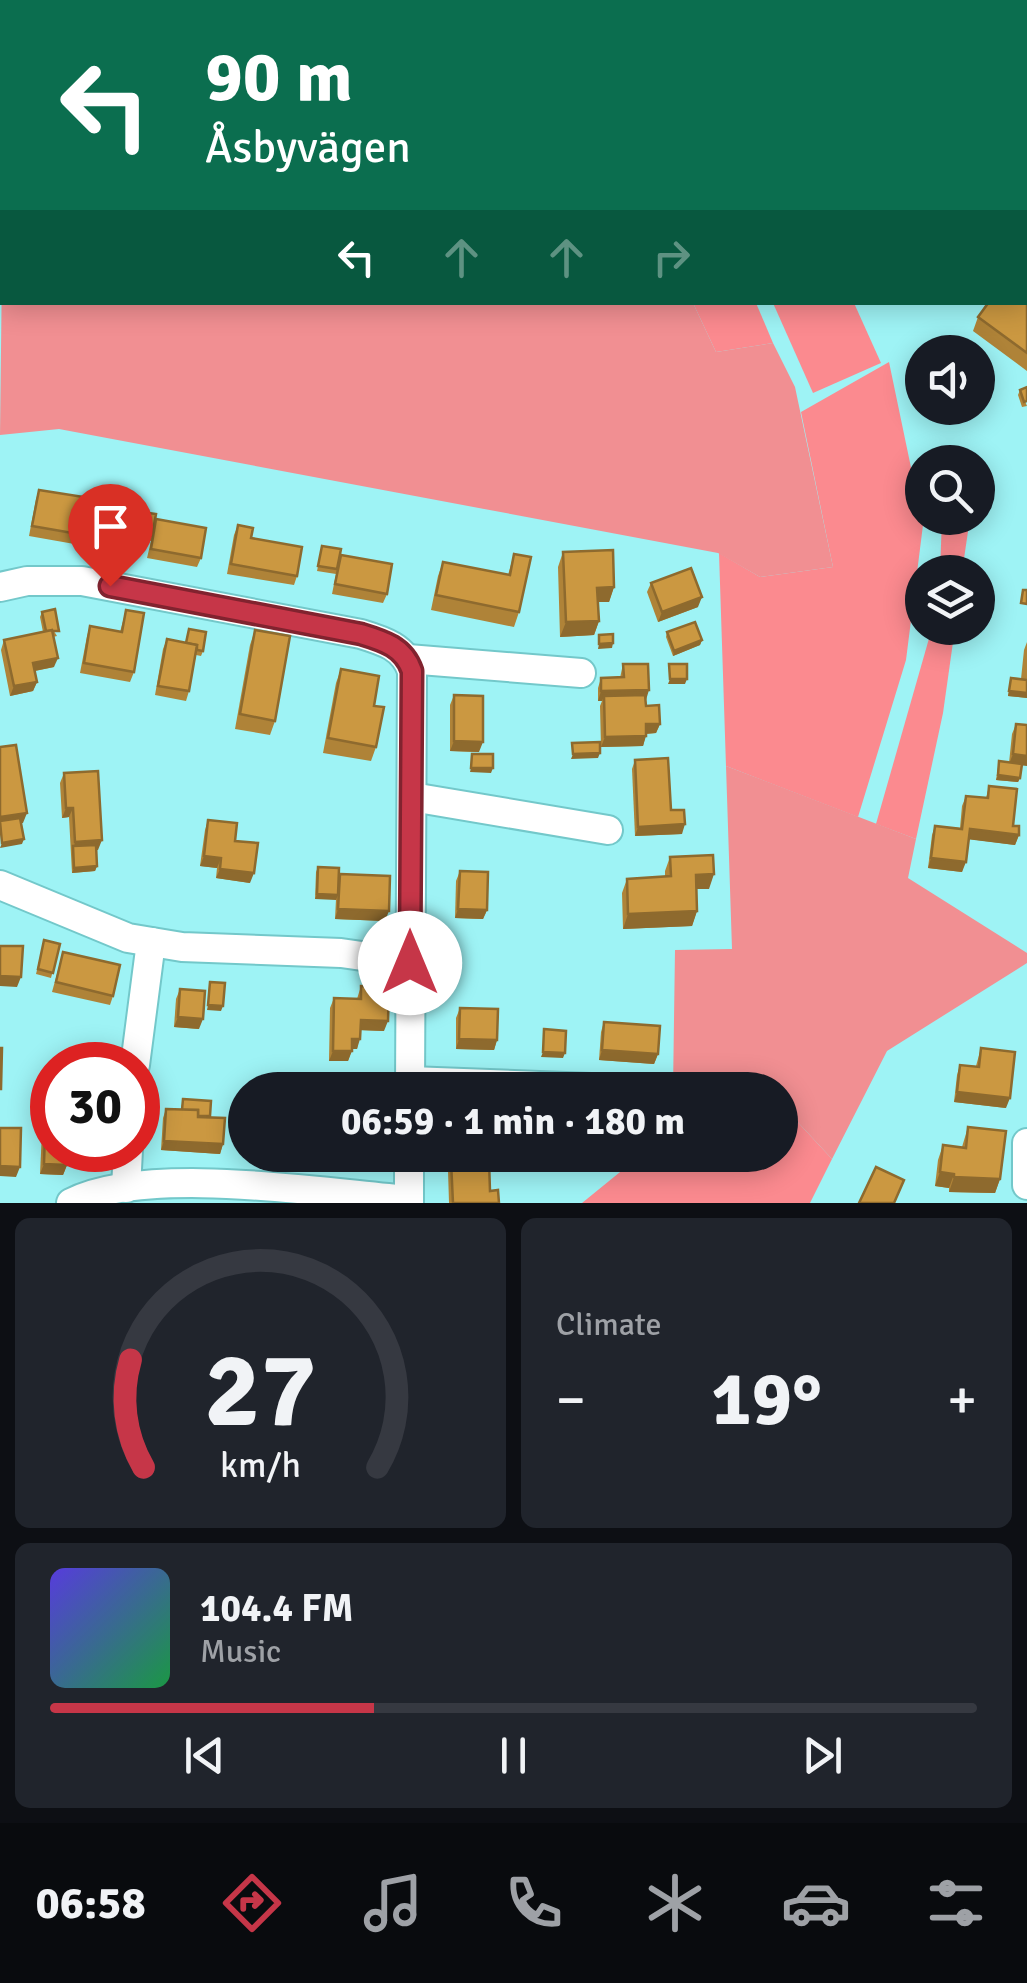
<!DOCTYPE html>
<meta charset="utf-8">
<style>
:root{--surface:#171b24;--page:#20242c;--text:#f1f3f6;--muted:#9ea1a6;--line:#363941;--accent:#c63648}
body{margin:0;font-family:Signika,sans-serif;background:var(--page);color:var(--text);height:100vh;display:flex;flex-direction:column;font-size:38px;white-space:nowrap}
*{box-sizing:border-box;margin:0}
p{font-size:32px;color:var(--muted)}
.icon{flex:none;width:55px;height:55px;fill:none;stroke:currentColor;stroke-width:2;stroke-linecap:round;stroke-linejoin:round}
.map{position:relative;height:1203px;overflow:hidden}
.drawer{display:flex;flex-direction:column;gap:15px;padding:15px;background:#0d0f14;flex:1}
.drawer>*{flex:none}
.banner{position:absolute;left:0px;top:0px;width:1028px;height:305px;box-shadow:0 5px 25px #0003;background:#0b6e4f;color:#fff;overflow:hidden}
.controls{position:absolute;left:905px;top:335px;display:grid;gap:20px}
.controls a{display:grid;place-items:center;width:90px;height:90px;border-radius:50%;background:var(--surface);box-shadow:0 5px 25px #0003;font-size:50px}
.speed{position:absolute;left:30px;top:1042px;display:flex;gap:20px;font-size:50px;font-weight:700;text-align:center}
.speed>*{display:grid;place-content:center;width:130px;height:130px;border-radius:50%;background:var(--surface);box-shadow:0 5px 25px #0003;line-height:1}
.speed .limit{border:15px solid #d22;background:#fff;color:#111}
.pin{position:absolute;display:grid;place-items:center;width:85px;height:85px;color:#fff;margin:-102px -42px;border-radius:50% 50% 50% 0;rotate:-45deg;box-shadow:0 0 10px #0007}
.pin .icon{rotate:45deg}
.me{position:absolute;width:110px;margin:-55px;rotate:0deg;stroke-linejoin:round;filter:drop-shadow(0 0 8px #0008)}
.turn{display:flex;align-items:center;gap:35px;height:210px;padding:0 40px;font-size:45px}
.turn .icon{width:130px;height:130px;stroke-width:2.5}
.turn b{display:block;font-size:70px;line-height:85px}
.lanes{display:flex;align-items:center;height:95px;padding:0 40px;background:#0003;justify-content:center;gap:50px;direction:ltr}
.lanes .off{opacity:.35}
.big{font-size:75px;font-weight:700;line-height:1.1}
.drawer .widget{flex:1;display:flex;flex-direction:column;justify-content:center;gap:15px;min-width:0;padding:0 35px;border-radius:15px;background:var(--page)}
.drawer .dial{align-items:center;gap:0}
.dial svg{height:260px;overflow:visible;fill:none;stroke:var(--line);stroke-width:7;stroke-linecap:round;text-anchor:middle}
.dial text{fill:var(--text);stroke:none}
.song{display:flex;align-items:center;gap:30px}
.cover{width:120px;height:120px;border-radius:15px;background:linear-gradient(135deg,hsl(250 70% 55%),hsl(140 70% 35%))}
.played{height:10px;border-radius:5px;background:linear-gradient(90deg,var(--accent) 35%,var(--line) 35%)}
.keys{display:flex;justify-content:space-around;direction:ltr}
.heat{display:flex;justify-content:space-between;align-items:center;font-size:55px;direction:ltr}
.drawer .tiles{flex:1;display:grid;gap:15px;grid-template-columns:1fr 1fr}
.widget:last-child{grid-column:span 2}
.trip{position:absolute;left:228px;top:1072px;width:570px;height:100px;border-radius:50px;background:var(--surface);box-shadow:0 5px 25px #0003;font-weight:700;line-height:100px;text-align:center}
.menu{display:flex;height:160px;justify-content:space-around;align-items:center;background:#090b0e;color:var(--muted)}
.menu .icon{width:70px;height:70px}
.menu .current{color:var(--accent)}
.menu b{font-size:45px;color:var(--text)}
.map>svg:first-child{display:block}
.green{fill:#fb8a8f}
.forest{fill:#f18f92}
.lines{fill:none;stroke-linecap:round;stroke-linejoin:round}
.minor-casing{stroke:#73c8ca;stroke-width:32}
.minor{stroke:#fff;stroke-width:28}
.wall{fill:#af8338}
.shaded-wall{fill:#8e6a2e}
.building{fill:#cb9841;stroke:#8e6a2e;stroke-width:2.5}
.route-casing{stroke:#81232f;stroke-width:25}
.route{stroke:#c63648;stroke-width:18}
</style>
<div class="map">
<svg width="1027" height="1203" viewBox="0 0 1027 1203">
<rect width="100%" height="100%" fill="#9ef3f5"/>
<g class="green">
<polygon points="535,0 701,0 703,2 536,2"/>
<polygon points="693,303 756,303 773,343 716,352"/>
<polygon points="773,303 854,303 881,363 813,393"/>
<polygon points="889,362 923,525 906,660 858,817 726,766 719,553 760,577 833,567 801,412"/>
<polygon points="942,518 970,518 962,572 940,572"/>
<polygon points="932,628 955,628 943,713 916,839 876,824"/>
<polygon points="780,1103 832,1159 810,1203 582,1203 641,1155 780,1155"/>
</g>
<g class="forest">
<polygon points="2,265 2,302 693,303 716,352 773,343 795,387 833,567 760,577 718,553 59,429 0,435"/>
<polygon points="726,766 916,839 908,878 1027,953 1027,963 887,1051 832,1159 780,1103 780,1090 673,1090 675,950 732,949"/>
</g>
<g class="lines">
<defs>
<g id="minor">
<polyline points="0,118 2,118"/>
<path d="M0,587L27,581H82L361,634C384,641 404,647 412,671L410,1090"/>
<polyline points="408,659 581,673"/>
<polyline points="412,797 608,830"/>
<polyline points="0,885 128,938 182,947 341,953 411,963"/>
<polyline points="135,1065 151,942"/>
<polyline points="410,1081 643,1090"/>
<polyline points="1027,1143 1027,1185"/>
<polyline points="126,1188 128,1150"/>
<path d="M71,1203C146,1164 323,1193 409,1200"/>
<polyline points="409,1203 409,1155"/>
</g>
</defs>
<use href="#minor" class="minor-casing"/>
<use href="#minor" class="minor"/>
</g>
<g class="wall">
<polygon points="1027,272 1027,371 973,331 978,317 987,302 1025,302"/>
<polygon points="1020,390 1027,406 1022,407 1018,395"/>
<polygon points="39,490 84,535 80,545 29,536 36,499"/>
<polygon points="142,512 154,524 201,558 197,567 147,558 151,541 136,538"/>
<polygon points="238,525 251,538 297,576 294,585 227,574 234,535"/>
<polygon points="322,546 339,561 387,594 383,603 332,594 336,574 317,571"/>
<polygon points="563,552 614,587 609,602 598,602 599,621 594,635 560,637 558,567"/>
<polygon points="514,554 519,612 514,627 431,610 438,576 443,562 508,575"/>
<polygon points="651,583 698,607 658,622 647,592"/>
<polygon points="126,610 134,672 130,682 80,673 87,636 90,626 120,632"/>
<polygon points="42,612 57,636 53,637 54,667 35,671 37,682 33,691 10,696 1,650 4,640 43,632 40,617"/>
<polygon points="189,629 203,651 201,656 196,655 189,691 186,701 155,695 163,649 167,639 186,643"/>
<polygon points="255,630 275,721 270,735 235,729 250,645"/>
<polygon points="667,632 702,640 700,645 673,656 666,637"/>
<polygon points="1027,642 1027,698 1008,696 1011,678 1021,679 1024,650"/>
<polygon points="623,664 645,700 646,706 660,724 656,733 646,734 643,746 601,747 600,706 602,701 598,701 598,688 601,678 620,678"/>
<polygon points="341,669 374,706 376,747 371,761 323,753 336,683"/>
<polygon points="454,695 479,752 450,751 450,705"/>
<polygon points="1016,724 1022,765 1020,778 1018,782 996,780 999,761 1009,763 1012,734"/>
<polygon points="635,760 671,810 682,834 635,836 632,769"/>
<polygon points="64,773 98,850 96,850 97,866 95,871 72,873 69,817 62,818 60,783"/>
<polygon points="989,786 1019,835 1015,845 969,839 962,872 928,868 932,835 935,826 960,828 962,806 966,796 986,798"/>
<polygon points="208,820 235,841 250,883 216,878 217,868 200,866 205,830"/>
<polygon points="670,857 709,889 696,889 697,911 692,926 623,929 622,893 627,879 665,877 665,871"/>
<polygon points="318,867 338,879 340,874 385,921 335,919 336,899 315,899 316,872"/>
<polygon points="460,871 487,910 483,919 455,918 456,881"/>
<polygon points="60,944 51,978 36,974 43,945"/>
<polygon points="63,952 113,996 110,1005 52,992"/>
<polygon points="361,986 384,1031 360,1030 357,1049 352,1049 348,1061 329,1061 330,1008 334,998 357,999"/>
<polygon points="180,989 199,1029 174,1027 176,999"/>
<polygon points="460,1008 497,1040 494,1050 456,1049 456,1018"/>
<polygon points="604,1022 658,1054 654,1064 599,1060 601,1032"/>
<polygon points="981,1048 1006,1108 954,1102 957,1075 960,1065 976,1066"/>
<polygon points="183,1099 209,1118 223,1144 220,1154 161,1150 163,1118 166,1109 181,1109"/>
<polygon points="46,1101 67,1165 63,1175 40,1174 43,1110"/>
<polygon points="968,1127 1000,1179 995,1193 949,1192 949,1188 935,1186 938,1160 943,1145 962,1147"/>
<polygon points="451,1161 490,1191 499,1203 449,1203 448,1171"/>
</g>
<g class="shaded-wall">
<polygon points="221,0 241,0 240,2 215,2"/>
<polygon points="614,587 609,602 592,602 597,588"/>
<polygon points="702,597 698,607 658,622 662,612"/>
<polygon points="599,621 594,635 560,637 566,622"/>
<polygon points="702,640 700,645 673,656 674,651"/>
<polygon points="613,643 612,648 598,649 599,644"/>
<polygon points="58,658 54,667 29,672 33,663"/>
<polygon points="670,679 687,679 685,684 668,684"/>
<polygon points="37,682 33,691 10,696 14,686"/>
<polygon points="649,690 646,700 604,696 602,701 598,701 601,691"/>
<polygon points="1009,691 1027,693 1027,698 1008,696"/>
<polygon points="646,724 660,724 656,733 642,734"/>
<polygon points="646,736 643,746 601,747 605,737"/>
<polygon points="454,741 483,742 479,752 450,751"/>
<polygon points="600,753 598,758 571,759 573,754"/>
<polygon points="1013,754 1027,756 1027,766 1009,764"/>
<polygon points="471,768 493,768 491,773 470,772"/>
<polygon points="998,775 1020,778 1018,782 996,780"/>
<polygon points="66,808 73,808 69,817 62,818"/>
<polygon points="27,813 23,823 0,826 0,817"/>
<polygon points="685,824 682,834 635,836 638,827"/>
<polygon points="970,829 1019,835 1015,845 966,839"/>
<polygon points="24,839 22,844 0,848 2,843"/>
<polygon points="102,840 98,850 73,851 75,842"/>
<polygon points="204,856 221,858 217,868 200,866"/>
<polygon points="931,858 966,862 962,872 928,868"/>
<polygon points="97,866 95,871 72,873 74,868"/>
<polygon points="220,869 254,873 250,883 216,878"/>
<polygon points="714,874 709,889 690,889 696,875"/>
<polygon points="317,894 338,895 336,900 315,899"/>
<polygon points="338,909 389,911 385,921 335,919"/>
<polygon points="458,909 487,910 483,919 455,918"/>
<polygon points="697,911 692,926 623,929 628,914"/>
<polygon points="0,976 21,977 17,987 0,986"/>
<polygon points="208,1005 223,1006 221,1011 207,1010"/>
<polygon points="178,1017 203,1019 199,1029 174,1027"/>
<polygon points="361,1020 388,1021 384,1031 357,1030"/>
<polygon points="352,1039 360,1039 357,1049 349,1049"/>
<polygon points="459,1039 497,1040 494,1050 456,1049"/>
<polygon points="602,1050 658,1054 654,1064 599,1060"/>
<polygon points="333,1051 352,1051 348,1061 329,1061"/>
<polygon points="543,1052 565,1053 563,1058 541,1057"/>
<polygon points="957,1092 1010,1098 1006,1108 954,1102"/>
<polygon points="164,1141 223,1144 220,1154 161,1150"/>
<polygon points="358,1155 387,1155 386,1158 358,1156"/>
<polygon points="543,1158 579,1158 576,1167 540,1168"/>
<polygon points="44,1164 67,1165 63,1175 40,1174"/>
<polygon points="0,1166 20,1167 16,1177 0,1176"/>
<polygon points="940,1172 954,1174 949,1188 935,1186"/>
<polygon points="954,1177 1000,1179 995,1193 949,1192"/>
</g>
<g class="building">
<polygon points="98,0 128,0 129,2 99,2"/>
<polygon points="176,0 201,0 202,2 176,2"/>
<polygon points="460,0 501,0 502,2 461,2"/>
<polygon points="881,0 920,0 921,2 882,2"/>
<polygon points="983,0 1000,0 1001,2 985,2"/>
<polygon points="0,44 2,44 2,70 0,71"/>
<rect x="0" y="172" width="2" height="50"/>
<polygon points="1025,271 1027,272 1027,353 978,317 989,302 1025,302"/>
<polygon points="1027,387 1027,401 1024,402 1020,390"/>
<polygon points="39,490 90,498 84,535 32,526"/>
<polygon points="142,512 156,514 152,536 138,533"/>
<polygon points="156,519 206,528 201,558 151,549"/>
<polygon points="238,525 253,528 251,538 302,547 297,576 231,564"/>
<polygon points="322,546 341,549 337,569 318,566"/>
<polygon points="613,550 614,587 597,588 599,621 566,622 563,552"/>
<polygon points="514,554 531,557 519,612 436,595 443,562 510,575"/>
<polygon points="341,555 392,564 387,594 335,584"/>
<polygon points="691,568 702,597 662,612 651,583"/>
<polygon points="1023,590 1027,590 1027,604 1021,603"/>
<polygon points="55,609 59,631 46,631 42,612"/>
<polygon points="126,610 144,613 134,672 84,663 90,626 122,632"/>
<polygon points="695,622 702,640 674,651 667,632"/>
<polygon points="189,629 206,632 203,651 197,650 197,645 186,643"/>
<polygon points="52,630 58,658 33,663 37,682 14,686 4,640"/>
<polygon points="255,630 290,636 275,721 240,714"/>
<polygon points="613,634 613,643 599,644 599,635"/>
<polygon points="167,639 197,645 189,691 158,686"/>
<polygon points="623,664 648,664 649,690 601,691 601,678 624,677"/>
<polygon points="669,664 687,664 687,679 670,679"/>
<polygon points="341,669 379,676 374,706 384,707 376,747 328,738"/>
<polygon points="1011,678 1027,680 1027,693 1009,691"/>
<polygon points="454,695 483,696 483,742 454,741"/>
<polygon points="645,695 646,706 659,705 660,724 646,724 646,736 605,737 604,696"/>
<polygon points="1016,724 1027,725 1027,756 1013,754"/>
<polygon points="600,742 600,753 573,754 572,743"/>
<polygon points="16,745 27,813 0,817 0,747"/>
<polygon points="472,754 493,754 493,768 471,768"/>
<polygon points="668,758 671,810 684,810 685,824 638,827 635,760"/>
<polygon points="999,761 1022,764 1020,778 998,775"/>
<polygon points="98,771 102,840 75,842 73,808 66,808 64,773"/>
<polygon points="989,786 1017,789 1013,826 1019,826 1019,835 970,829 966,862 931,858 935,826 962,829 966,796 988,798"/>
<polygon points="20,818 24,839 2,843 0,821"/>
<polygon points="208,820 237,823 235,841 258,843 254,873 220,869 221,858 204,856"/>
<polygon points="96,845 97,866 74,868 73,846"/>
<polygon points="713,855 714,874 696,875 697,911 628,914 627,879 671,876 670,857"/>
<polygon points="318,867 339,868 338,895 317,894"/>
<polygon points="460,871 488,872 487,910 458,909"/>
<polygon points="340,874 390,876 389,911 338,909"/>
<polygon points="44,940 60,944 53,973 38,969"/>
<polygon points="0,946 23,946 21,977 0,976"/>
<polygon points="63,952 120,965 113,996 56,982"/>
<polygon points="210,982 225,983 223,1006 208,1005"/>
<polygon points="361,986 389,987 388,1021 361,1020 360,1039 352,1039 352,1051 333,1051 334,998 361,999"/>
<polygon points="180,989 205,991 203,1019 178,1017"/>
<polygon points="460,1008 498,1009 497,1040 459,1039"/>
<polygon points="604,1022 660,1026 658,1054 602,1050"/>
<polygon points="544,1029 566,1031 565,1053 543,1052"/>
<polygon points="0,1048 2,1048 1,1089 0,1089"/>
<polygon points="981,1048 1015,1052 1010,1098 957,1092 960,1065 979,1067"/>
<polygon points="183,1099 211,1101 210,1116 198,1116 198,1110 182,1110"/>
<polygon points="46,1101 52,1101 52,1150 68,1150 67,1165 44,1164"/>
<polygon points="166,1109 198,1110 198,1117 225,1118 223,1144 164,1141"/>
<polygon points="968,1127 1006,1131 1000,1179 954,1177 954,1174 940,1172 943,1145 966,1148"/>
<polygon points="0,1128 21,1128 20,1167 0,1166"/>
<rect x="543" y="1155" width="36" height="3"/>
<polygon points="489,1160 490,1191 498,1190 499,1203 453,1203 451,1161"/>
<polygon points="876,1167 904,1180 894,1203 859,1203"/>
</g>
<g class="lines">
<defs>
<path id="route" d="M110,586L361,634C384,641 404,647 412,671L410,963"/>
</defs>
<use href="#route" class="route-casing"/>
<use href="#route" class="route"/>
</g>
</svg>
<div class="controls">
<a><svg class="icon" aria-label="sound" viewBox="0 0 24 24"><path d="M4 9h4l5-4v14l-5-4H4zM17 9q2 3 0 6"/></svg></a>
<a><svg class="icon" aria-label="search" viewBox="0 0 24 24"><circle cx="10" cy="10" r="6"/><path d="M15 15l6 6"/></svg></a>
<a><svg class="icon" aria-label="layers" viewBox="0 0 24 24"><path d="M12 4l9 5-9 5-9-5zM3 14l9 5 9-5"/></svg></a>
</div>
<div class="speed"><div class="limit">30</div></div>
<div class="pin" style="left:110px;top:586px;background:#d93025"><svg class="icon" aria-label="arrive" viewBox="0 0 24 24"><path d="M6 21V4h12l-3 4 3 4H6"/></svg></div>
<svg class="me" style="left:410px;top:963px" viewBox="-20 -20 40 40"><circle r="19" fill="#fff"/><path d="M0-13L10 11 0 6-10 11z" fill="#c63648"/></svg>
<div class="trip">06:59 · 1 min · 180 m</div>
<div class="banner">
<div class="turn"><svg class="icon" aria-label="left" viewBox="0 0 24 24"><path d="M17 20v-9H6M10 6l-5 5 5 5"/></svg><div><b>90 m</b>Åsbyvägen</div></div>
<div class="lanes"><svg class="icon" aria-label="left" viewBox="0 0 24 24"><path d="M17 20v-9H6M10 6l-5 5 5 5"/></svg><svg class="icon off" aria-label="ahead" viewBox="0 0 24 24"><path d="M12 20V5M6 11l6-6 6 6"/></svg><svg class="icon off" aria-label="ahead" viewBox="0 0 24 24"><path d="M12 20V5M6 11l6-6 6 6"/></svg><svg class="icon off" aria-label="right" viewBox="0 0 24 24"><path d="M7 20v-9h11M14 6l5 5-5 5"/></svg></div>
</div>
</div>
<section class="drawer">
<div class="tiles">
<div class="widget dial"><svg viewBox="0 0 100 80">
<path d="M14 69A42 42 0 1 1 86 69"/>
<path d="M14 69A42 42 0 0 1 10 36" stroke="#c63648"/>
<text x="50" y="56" font-size="32" font-weight="700">27</text>
<text x="50" y="72" font-size="11">km/h</text>
</svg></div>
<div class="widget"><p>Climate</p>
<div class="heat"><a>−</a><b class="big">19°</b><a>+</a></div>
</div>
<div class="widget">
<div class="song"><i class="cover"></i><div><b>104.4 FM</b><p>Music</p></div></div>
<div class="played"></div>
<div class="keys"><svg class="icon" aria-label="previous" viewBox="0 0 24 24"><path d="M18 5L8 12l10 7zM5 5v14"/></svg><svg class="icon" aria-label="pause" viewBox="0 0 24 24"><path d="M8 5v14M16 5v14"/></svg><svg class="icon" aria-label="next" viewBox="0 0 24 24"><path d="M6 5l10 7-10 7zM19 5v14"/></svg></div>
</div>
</div>
</section>
<nav class="menu">
<b>06:58</b>
<svg class="icon current" aria-label="directions" viewBox="0 0 24 24"><path d="M12 3l9 9-9 9-9-9zM9 14v-3h6M13 9l2 2-2 2"/></svg>
<svg class="icon" aria-label="music" viewBox="0 0 24 24"><path d="M9 18V5l10-2v13"/><circle cx="6" cy="18" r="3"/><circle cx="16" cy="16" r="3"/></svg>
<svg class="icon" aria-label="phone" viewBox="0 0 24 24"><path d="M5 4h4l2 5-3 2q2 4 5 5l2-3 5 2v4C11 20 4 13 5 4z"/></svg>
<svg class="icon" aria-label="climate" viewBox="0 0 24 24"><path d="M12 3v18M4 7l16 10M4 17L20 7"/></svg>
<svg class="icon" aria-label="car" viewBox="0 0 24 24"><path d="M5 17H2v-5l4-1 3-4h7l3 4 3 1v5h-3M9 17h6M6 11h13"/><circle cx="7" cy="17" r="2"/><circle cx="17" cy="17" r="2"/></svg>
<svg class="icon" aria-label="filters" viewBox="0 0 24 24"><path d="M4 7h16M4 17h16"/><circle cx="9" cy="7" r="2"/><circle cx="15" cy="17" r="2"/></svg>
</nav>
